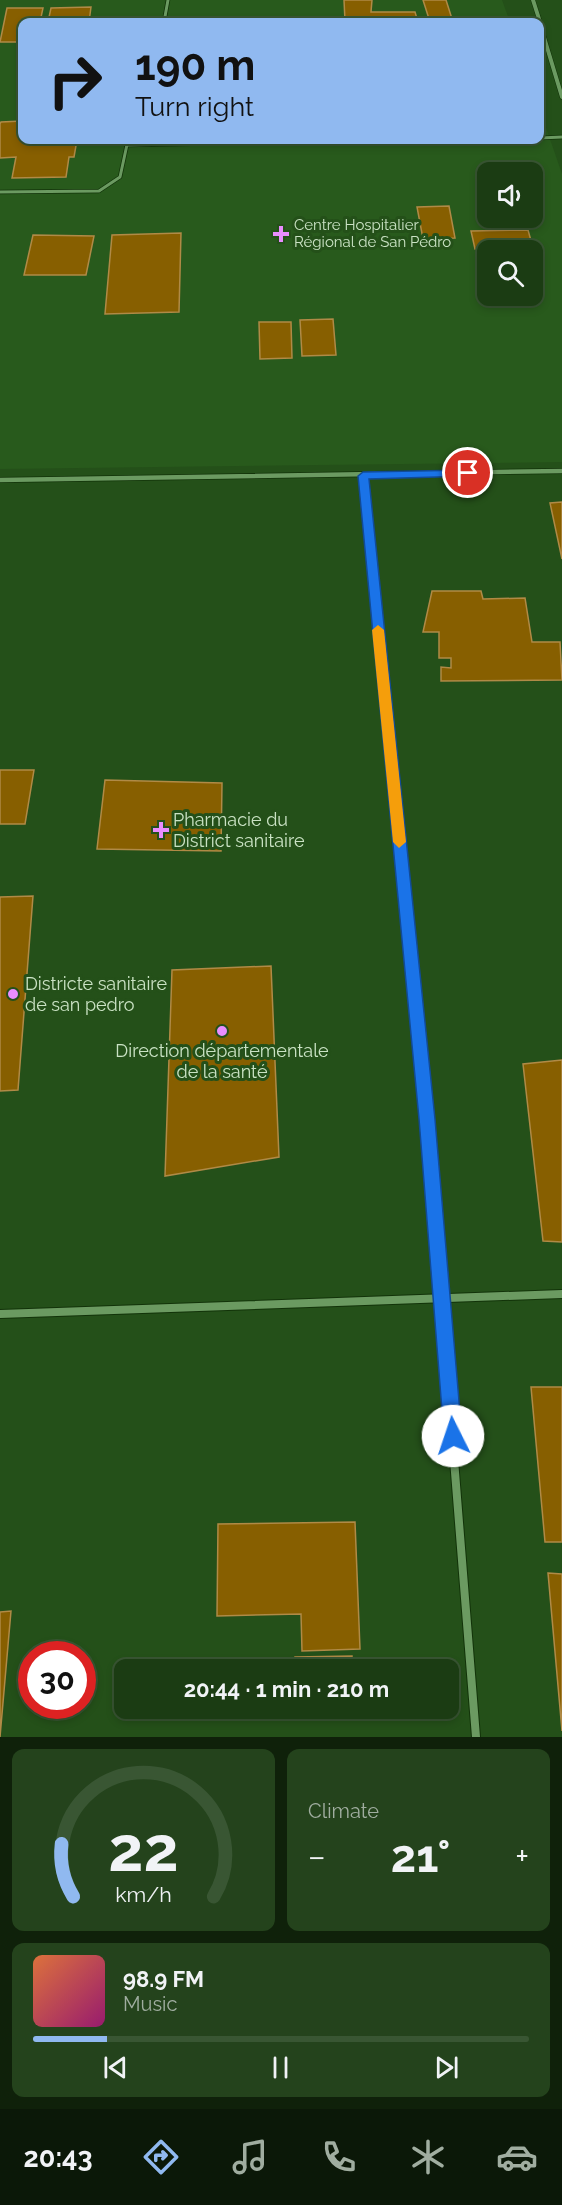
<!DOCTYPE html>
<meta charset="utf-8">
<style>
:root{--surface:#1b3c13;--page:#24431c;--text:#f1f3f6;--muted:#a0ada0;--line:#395633;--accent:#90b9f0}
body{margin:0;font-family:Raleway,sans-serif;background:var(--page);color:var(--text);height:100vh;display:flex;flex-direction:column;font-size:22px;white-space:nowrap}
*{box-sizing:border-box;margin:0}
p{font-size:20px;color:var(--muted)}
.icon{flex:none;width:33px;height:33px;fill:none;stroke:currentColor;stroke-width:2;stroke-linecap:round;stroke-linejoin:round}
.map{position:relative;height:1737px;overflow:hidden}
.panel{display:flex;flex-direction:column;gap:12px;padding:12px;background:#0f210a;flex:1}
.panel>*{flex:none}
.hud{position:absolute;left:18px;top:18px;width:526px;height:126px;border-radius:12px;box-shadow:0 3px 9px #0003,0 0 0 2px var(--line);background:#90b9f0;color:#111;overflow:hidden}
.fabs{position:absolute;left:477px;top:162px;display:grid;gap:12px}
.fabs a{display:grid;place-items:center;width:66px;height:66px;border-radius:12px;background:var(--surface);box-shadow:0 3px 9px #0003,0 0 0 2px var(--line);font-size:30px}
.speed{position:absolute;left:18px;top:1641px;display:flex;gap:12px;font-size:30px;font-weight:700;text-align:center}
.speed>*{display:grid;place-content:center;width:78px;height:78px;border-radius:50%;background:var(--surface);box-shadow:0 3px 9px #0003,0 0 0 2px var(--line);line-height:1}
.speed .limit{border:9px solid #d22;background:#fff;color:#111}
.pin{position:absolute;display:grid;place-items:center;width:51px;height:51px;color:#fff;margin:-26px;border:3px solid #fff;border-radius:50%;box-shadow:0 2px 6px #0007}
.me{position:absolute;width:66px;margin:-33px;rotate:356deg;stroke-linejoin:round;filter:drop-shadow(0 0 4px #0008)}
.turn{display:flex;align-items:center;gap:21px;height:126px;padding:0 18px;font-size:27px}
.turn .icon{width:78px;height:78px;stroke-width:2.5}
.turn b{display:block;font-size:42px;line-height:51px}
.big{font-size:45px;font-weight:700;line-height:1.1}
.panel .widget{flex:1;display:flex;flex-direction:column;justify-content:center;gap:9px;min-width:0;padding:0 21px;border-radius:12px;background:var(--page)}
.panel .dial{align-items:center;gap:0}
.dial svg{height:156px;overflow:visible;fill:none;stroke:var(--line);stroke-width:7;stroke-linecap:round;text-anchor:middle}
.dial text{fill:var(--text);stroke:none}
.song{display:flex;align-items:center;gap:18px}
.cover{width:72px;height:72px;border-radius:9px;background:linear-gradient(135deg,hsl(20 70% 55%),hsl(320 70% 35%))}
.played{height:6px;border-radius:3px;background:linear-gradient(90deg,var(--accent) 15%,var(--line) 15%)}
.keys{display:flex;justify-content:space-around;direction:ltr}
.heat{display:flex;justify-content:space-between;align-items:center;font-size:33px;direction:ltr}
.panel .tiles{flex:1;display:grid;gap:12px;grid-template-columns:1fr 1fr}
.widget:last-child{grid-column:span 2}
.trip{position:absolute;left:114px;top:1659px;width:345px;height:60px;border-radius:12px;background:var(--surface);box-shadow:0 3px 9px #0003,0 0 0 2px var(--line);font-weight:700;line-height:60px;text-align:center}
.tab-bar{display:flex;height:96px;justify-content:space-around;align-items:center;background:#0b1808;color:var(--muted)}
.tab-bar .icon{width:42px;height:42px}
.tab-bar .current{color:var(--accent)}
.tab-bar b{font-size:27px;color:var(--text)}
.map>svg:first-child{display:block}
.built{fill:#285a1c;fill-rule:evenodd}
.building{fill:#875f00;stroke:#b08a46;stroke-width:1.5}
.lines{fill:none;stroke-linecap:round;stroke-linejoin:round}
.lane-casing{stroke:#123309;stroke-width:4.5}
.street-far3-casing{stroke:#123309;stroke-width:5}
.street-far2-casing{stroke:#123309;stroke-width:6}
.street-far1-casing{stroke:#123309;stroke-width:8}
.street-casing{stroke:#123309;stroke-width:10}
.lane{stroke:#6b9a61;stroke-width:3}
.street-far3{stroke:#6b9a61;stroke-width:4}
.street-far2{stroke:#6b9a61;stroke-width:4.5}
.street-far1{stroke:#6b9a61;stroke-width:6}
.street{stroke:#6b9a61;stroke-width:8}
.route{fill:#1a73e8;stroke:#114b97;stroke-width:1.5}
.slow{fill:#f59e0b}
.poi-dot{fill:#e98dfe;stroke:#245019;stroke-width:2}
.labels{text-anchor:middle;stroke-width:6;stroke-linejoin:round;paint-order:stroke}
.far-poi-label{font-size:15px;fill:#cae2c4;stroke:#245019;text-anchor:start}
.poi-label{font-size:18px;fill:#cae2c4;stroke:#245019;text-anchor:start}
</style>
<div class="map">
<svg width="562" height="1737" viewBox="0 0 562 1737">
<rect width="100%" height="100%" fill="#245019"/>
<path class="built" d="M0,0H502L510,22H22V140H540V110L562,174V462L0,469ZM488,172H532V218H488ZM488,250H532V296H488Z"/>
<g class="building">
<polygon points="344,0 372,0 371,12 415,12 418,22 345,21"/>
<polygon points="423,0 446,0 453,22 430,22"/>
<polygon points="91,7 89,22 48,22 51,8"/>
<polygon points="7,8 43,8 40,22 22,22 22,42 0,42"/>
<polygon points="22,121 22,140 77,140 74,157 69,157 66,177 12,178 16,157 0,158 0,124 1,122"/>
<polygon points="449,206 455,238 423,239 417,207"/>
<polygon points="528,230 533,248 475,249 471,231"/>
<polygon points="181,233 179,312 105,314 112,235"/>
<polygon points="33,235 94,236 86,275 24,275"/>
<polygon points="333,319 336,355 302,356 300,320"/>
<polygon points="259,322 291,322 292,358 260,359"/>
<polygon points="562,502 562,559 550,503"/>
<polygon points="432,591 481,591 483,599 525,598 532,642 560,642 562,680 441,681 441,667 451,668 451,658 439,658 439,632 423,632"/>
<polygon points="0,770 34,770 25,824 0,824"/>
<polygon points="105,780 222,783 221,851 97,849"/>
<polygon points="33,896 18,1090 0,1091 0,897"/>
<polygon points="271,966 279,1157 165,1176 172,970"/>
<polygon points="562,1060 562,1242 543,1241 523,1064"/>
<polygon points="531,1387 562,1387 562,1542 545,1542"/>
<polygon points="355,1522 360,1649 302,1651 301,1614 217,1616 218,1524"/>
<polygon points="548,1573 562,1574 562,1731"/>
<polygon points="11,1611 0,1737 0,1612"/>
<polygon points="352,1656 352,1670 295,1670 295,1657"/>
</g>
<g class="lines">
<defs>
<g id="lane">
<polyline points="164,22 168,0"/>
<polyline points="540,138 562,137"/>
<polyline points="126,145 392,140"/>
<polyline points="0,192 99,191 120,177 128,140"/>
</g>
<g id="street-far3">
<polyline points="533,0 540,22"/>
<polyline points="540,24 562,97"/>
</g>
<g id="street-far2">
<polyline points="363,475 380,646"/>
<polyline points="0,480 562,471"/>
</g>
<polyline id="street-far1" points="380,645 427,1121"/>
<g id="street">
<polyline points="427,1119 476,1737"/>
<polyline points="0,1314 562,1294"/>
</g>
</defs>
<use href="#lane" class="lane-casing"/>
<use href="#street-far3" class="street-far3-casing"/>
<use href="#street-far2" class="street-far2-casing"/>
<use href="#street-far1" class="street-far1-casing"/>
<use href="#street" class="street-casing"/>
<use href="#lane" class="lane"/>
<use href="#street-far3" class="street-far3"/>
<use href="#street-far2" class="street-far2"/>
<use href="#street-far1" class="street-far1"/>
<use href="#street" class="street"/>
</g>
<polygon class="route" points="468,470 473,473 471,476 369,479 435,1119 462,1436 459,1442 453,1445 446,1442 444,1436 419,1119 358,476 363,472"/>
<polygon class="slow" points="378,625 384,630 406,842 399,848 393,842 372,630"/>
<g class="poi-dot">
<path d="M278 225h6v6h6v6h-6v6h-6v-6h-6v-6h6z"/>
<path d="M158 821h6v6h6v6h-6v6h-6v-6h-6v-6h6z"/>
<circle cx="13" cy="994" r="6"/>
<circle cx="222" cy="1031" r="6"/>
</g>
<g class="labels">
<g class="far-poi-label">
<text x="294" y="230">Centre Hospitalier<tspan x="294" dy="17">Régional de San Pédro</tspan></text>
</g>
<g class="poi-label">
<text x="173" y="826">Pharmacie du<tspan x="173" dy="21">District sanitaire</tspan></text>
<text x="25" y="990">Districte sanitaire<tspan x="25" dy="21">de san pedro</tspan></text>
<text x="222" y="1057" text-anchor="middle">Direction départementale<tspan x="222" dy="21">de la santé</tspan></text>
</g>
</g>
</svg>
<div class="fabs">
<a><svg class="icon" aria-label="sound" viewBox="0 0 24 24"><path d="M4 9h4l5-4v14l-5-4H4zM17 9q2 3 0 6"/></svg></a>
<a><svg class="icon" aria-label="search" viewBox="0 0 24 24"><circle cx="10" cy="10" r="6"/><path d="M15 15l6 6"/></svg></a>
</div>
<div class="speed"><div class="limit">30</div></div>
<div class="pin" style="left:468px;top:473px;background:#d93025"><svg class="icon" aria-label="arrive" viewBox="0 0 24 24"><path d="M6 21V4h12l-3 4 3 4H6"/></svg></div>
<svg class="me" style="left:453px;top:1436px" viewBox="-20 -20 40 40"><circle r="19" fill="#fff"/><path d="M0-13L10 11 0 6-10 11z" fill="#1a73e8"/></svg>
<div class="trip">20:44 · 1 min · 210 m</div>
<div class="hud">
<div class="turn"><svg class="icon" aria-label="right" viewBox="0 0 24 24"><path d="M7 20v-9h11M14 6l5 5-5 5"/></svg><div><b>190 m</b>Turn right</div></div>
</div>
</div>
<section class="panel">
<div class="tiles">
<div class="widget dial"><svg viewBox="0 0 100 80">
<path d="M14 69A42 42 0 1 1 86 69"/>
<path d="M14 69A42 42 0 0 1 8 42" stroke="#90b9f0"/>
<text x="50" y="56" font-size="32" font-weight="700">22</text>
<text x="50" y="72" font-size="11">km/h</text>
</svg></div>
<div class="widget"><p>Climate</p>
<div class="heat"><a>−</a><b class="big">21°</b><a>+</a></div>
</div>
<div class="widget">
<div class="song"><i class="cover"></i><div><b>98.9 FM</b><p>Music</p></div></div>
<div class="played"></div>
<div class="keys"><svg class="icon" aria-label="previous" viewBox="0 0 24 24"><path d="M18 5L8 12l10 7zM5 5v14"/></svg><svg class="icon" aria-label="pause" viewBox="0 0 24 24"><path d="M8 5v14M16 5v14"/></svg><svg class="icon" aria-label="next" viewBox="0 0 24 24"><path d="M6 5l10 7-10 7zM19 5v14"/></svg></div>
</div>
</div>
</section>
<nav class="tab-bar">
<b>20:43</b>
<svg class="icon current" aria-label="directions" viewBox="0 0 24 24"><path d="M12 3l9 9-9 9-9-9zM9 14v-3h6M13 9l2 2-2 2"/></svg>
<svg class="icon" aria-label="music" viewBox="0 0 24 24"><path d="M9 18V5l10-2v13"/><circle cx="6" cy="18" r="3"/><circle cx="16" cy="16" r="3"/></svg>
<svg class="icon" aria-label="phone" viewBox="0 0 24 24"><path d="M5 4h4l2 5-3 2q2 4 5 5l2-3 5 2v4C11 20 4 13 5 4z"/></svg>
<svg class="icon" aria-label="climate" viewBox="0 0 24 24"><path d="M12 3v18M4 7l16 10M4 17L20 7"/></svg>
<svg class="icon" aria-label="car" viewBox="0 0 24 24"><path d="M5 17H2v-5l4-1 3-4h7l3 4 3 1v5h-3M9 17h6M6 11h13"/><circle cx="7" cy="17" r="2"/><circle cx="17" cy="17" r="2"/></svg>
</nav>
